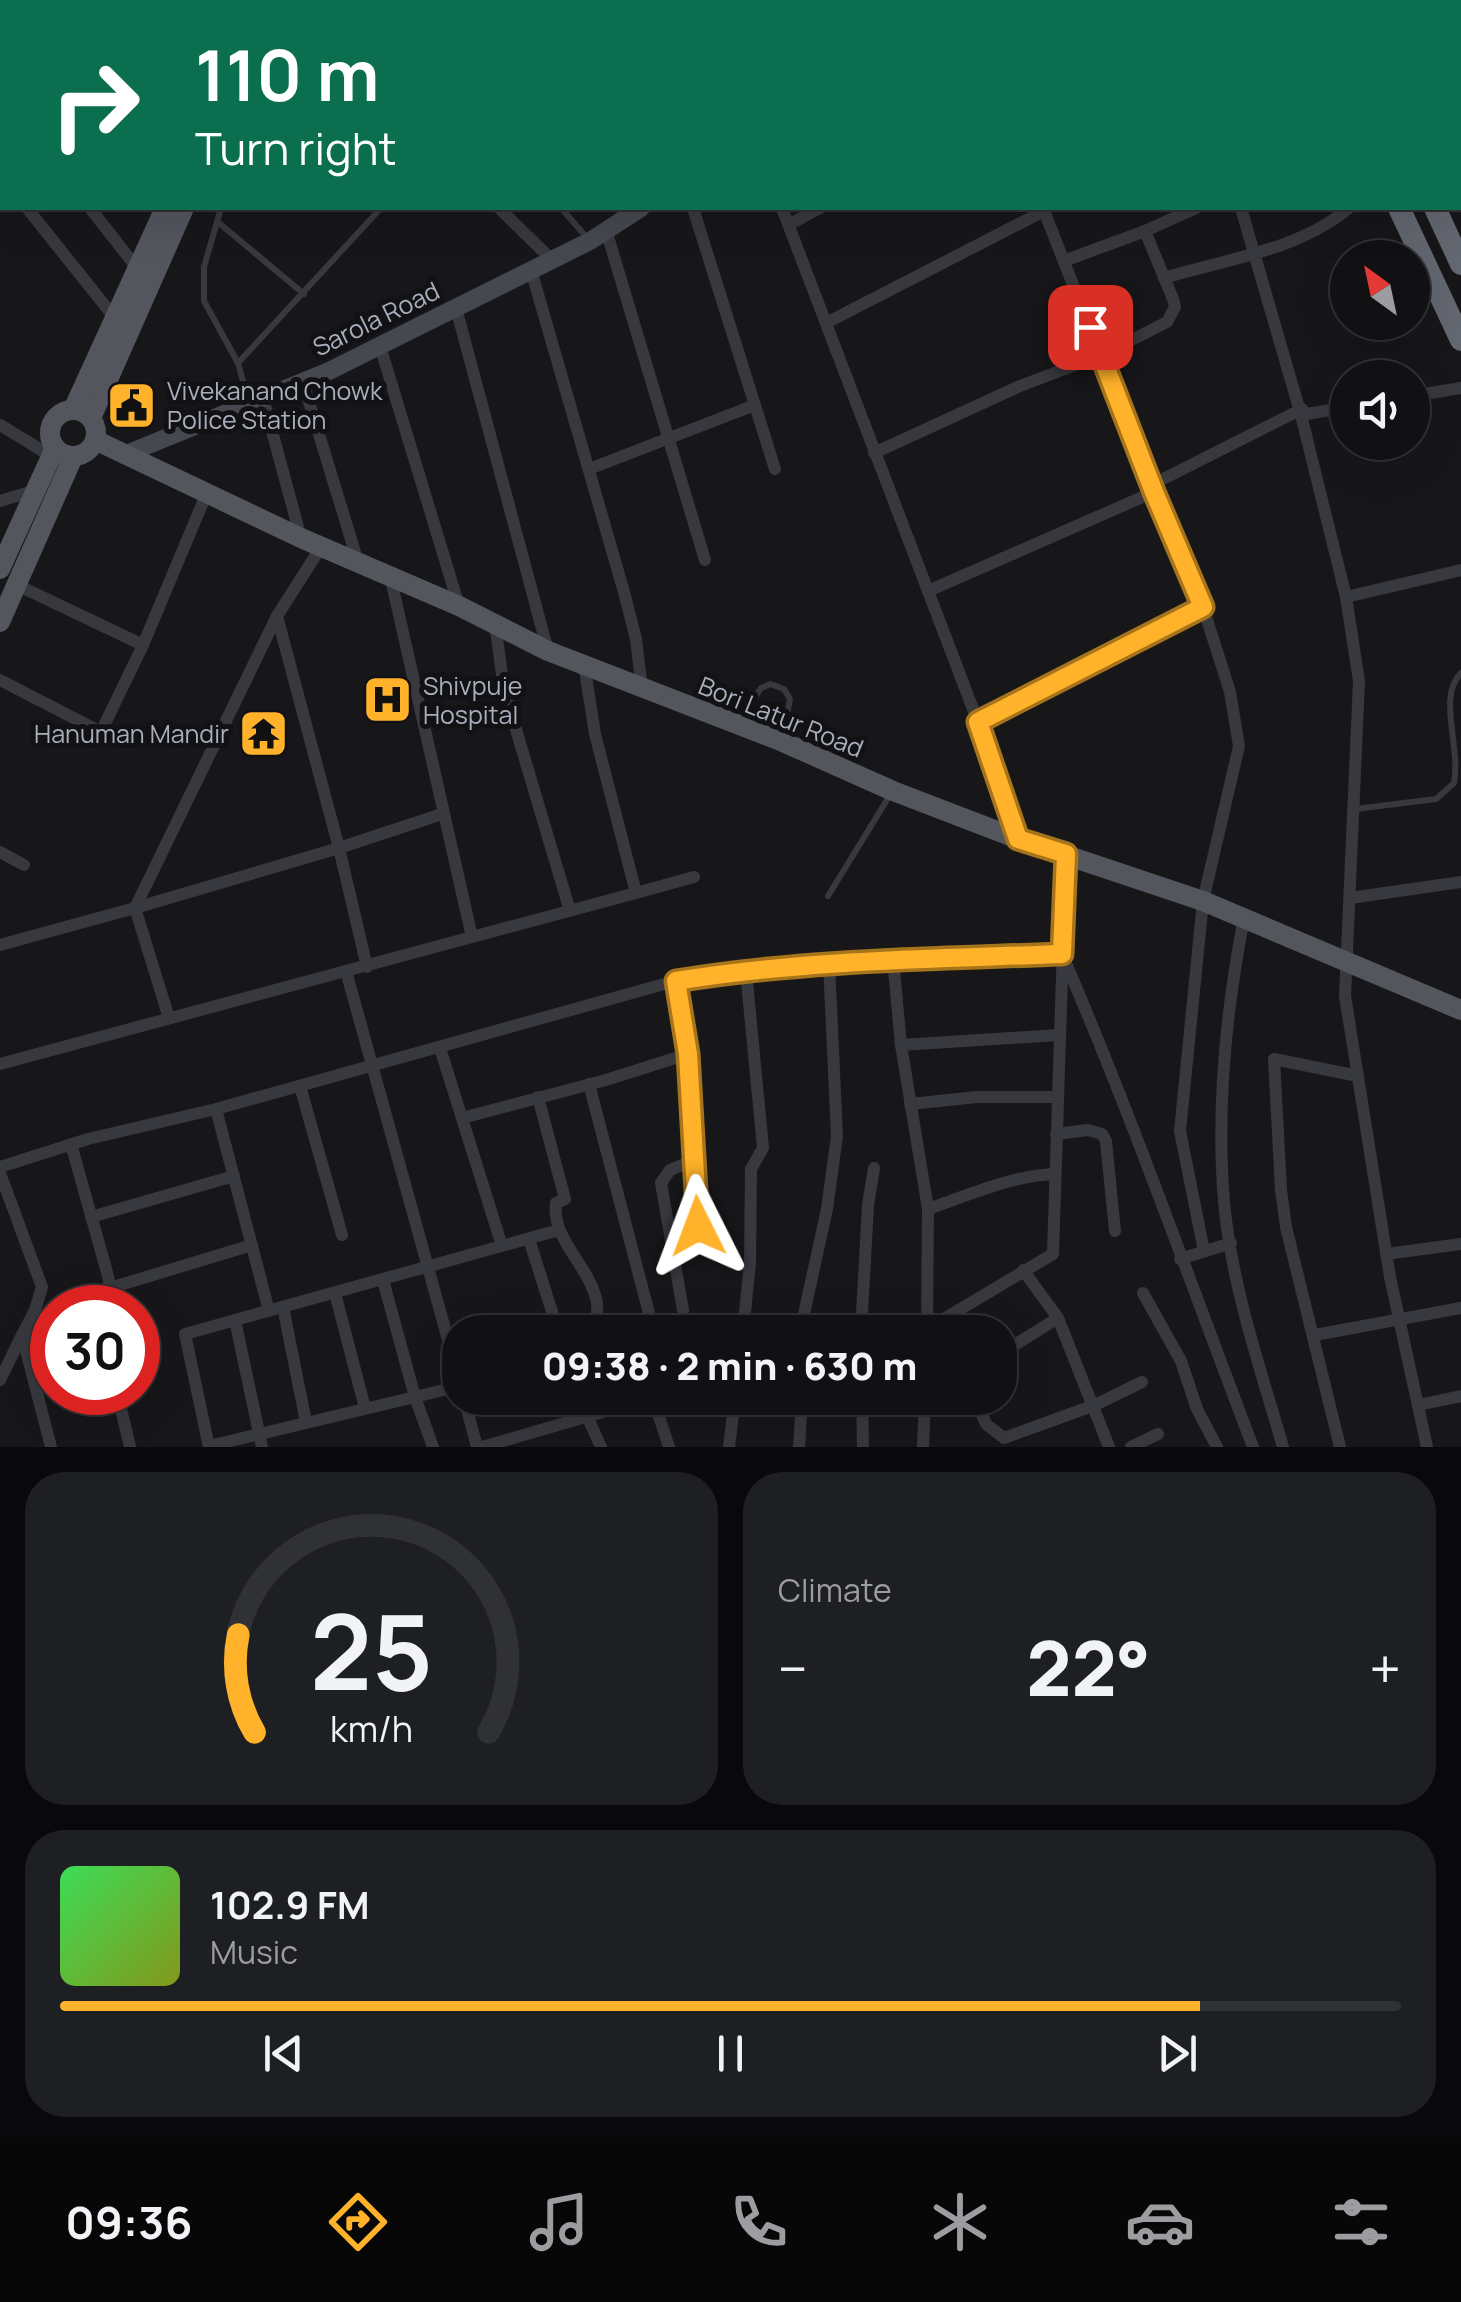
<!DOCTYPE html>
<meta charset="utf-8">
<style>
:root{--surface:#111114;--page:#1e1f22;--text:#f1f3f6;--muted:#9c9da0;--line:#303134;--accent:#ffb22a}
body{margin:0;font-family:Manrope,sans-serif;background:var(--page);color:var(--text);height:100vh;display:flex;flex-direction:column;font-size:38px;white-space:nowrap}
*{box-sizing:border-box;margin:0}
p{font-size:32px;color:var(--muted)}
.icon{flex:none;width:55px;height:55px;fill:none;stroke:currentColor;stroke-width:2;stroke-linecap:round;stroke-linejoin:round}
.map{position:relative;height:1447px;overflow:hidden}
.sheet{display:flex;flex-direction:column;gap:25px;padding:25px;background:#09090b;flex:1}
.sheet>*{flex:none}
.guide{position:absolute;left:0px;top:0px;width:1462px;height:210px;box-shadow:0 10px 40px #0002,0 0 0 2px var(--line);background:#0b6e4f;color:#fff;overflow:hidden}
.needle{width:65px;rotate:327deg}
.controls{position:absolute;left:1330px;top:240px;display:grid;gap:20px}
.controls a{display:grid;place-items:center;width:100px;height:100px;border-radius:50%;background:var(--surface);box-shadow:0 10px 40px #0002,0 0 0 2px var(--line);font-size:50px}
.speed{position:absolute;left:30px;top:1285px;display:flex;gap:20px;font-size:50px;font-weight:700;text-align:center}
.speed>*{display:grid;place-content:center;width:130px;height:130px;border-radius:50%;background:var(--surface);box-shadow:0 10px 40px #0002,0 0 0 2px var(--line);line-height:1}
.speed .limit{border:15px solid #d22;background:#fff;color:#111}
.pin{position:absolute;display:grid;place-items:center;width:85px;height:85px;color:#fff;margin:-42px;border-radius:20px;box-shadow:0 5px 15px #0006}
.me{position:absolute;width:110px;margin:-55px;rotate:357deg;stroke-linejoin:round;filter:drop-shadow(0 0 8px #0008)}
.turn{display:flex;align-items:center;gap:35px;height:210px;padding:0 30px;font-size:45px}
.turn .icon{width:130px;height:130px;stroke-width:2.5}
.turn b{display:block;font-size:70px;line-height:85px}
.big{font-size:75px;font-weight:800;line-height:1.1}
.sheet .tile{flex:1;display:flex;flex-direction:column;justify-content:center;gap:15px;min-width:0;padding:0 35px;border-radius:40px;background:var(--page)}
.sheet .dial{align-items:center;gap:0}
.dial svg{height:260px;overflow:visible;fill:none;stroke:var(--line);stroke-width:7;stroke-linecap:round;text-anchor:middle}
.dial text{fill:var(--text);stroke:none}
.song{display:flex;align-items:center;gap:30px}
.cover{width:120px;height:120px;border-radius:15px;background:linear-gradient(135deg,hsl(130 70% 55%),hsl(70 70% 35%))}
.played{height:10px;border-radius:5px;background:linear-gradient(90deg,var(--accent) 85%,var(--line) 85%)}
.keys{display:flex;justify-content:space-around;direction:ltr}
.heat{display:flex;justify-content:space-between;align-items:center;font-size:55px;direction:ltr}
.sheet .tiles{flex:1;display:grid;gap:25px;grid-template-columns:1fr 1fr}
.tile:last-child{grid-column:span 2}
.trip{position:absolute;left:442px;top:1315px;width:575px;height:100px;border-radius:40px;background:var(--surface);box-shadow:0 10px 40px #0002,0 0 0 2px var(--line);font-weight:800;line-height:100px;text-align:center}
.menu{display:flex;height:160px;justify-content:space-around;align-items:center;background:#070708;color:var(--muted)}
.menu .icon{width:70px;height:70px}
.menu .current{color:var(--accent)}
.menu b{font-size:45px;color:var(--text)}
.map>svg:first-child{display:block}
.lines{fill:none;stroke-linecap:round;stroke-linejoin:round}
.lane{stroke:#38393f;stroke-width:6}
.street{stroke:#38393f;stroke-width:12}
.secondary{stroke:#46484f;stroke-width:18}
.primary{stroke:#54565e;stroke-width:20}
.highway{stroke:#636770;stroke-width:22}
.route-casing{stroke:#a6741b;stroke-width:25}
.route{stroke:#ffb22a;stroke-width:18}
.labels{text-anchor:middle;stroke-width:10;stroke-linejoin:round;paint-order:stroke}
.street-label{font-size:25px;fill:#a8aebb;stroke:#121215}
.poi-label{font-size:25px;fill:#a8aebb;stroke:#121215;text-anchor:start}
</style>
<div class="map">
<svg width="1461" height="1447" viewBox="0 0 1461 1447">
<rect width="100%" height="100%" fill="#17171a"/>
<g class="lines">
<g class="lane">
<polyline points="1219,0 1219,2"/>
<polyline points="1460,104 1461,104"/>
<polyline points="221,208 204,267 204,301 238,363 249,403"/>
<polyline points="561,208 589,240"/>
<polyline points="219,223 304,294"/>
<polyline points="238,363 381,208"/>
<polyline points="740,719 761,688 770,684 784,689 790,699 783,737"/>
<path d="M1355,809L1436,799L1454,783C1461,746 1437,696 1461,673"/>
<polyline points="828,896 890,795"/>
</g>
<g class="street">
<polyline points="150,0 152,2"/>
<polyline points="699,0 700,2"/>
<polyline points="960,0 961,2"/>
<polyline points="1066,0 1067,2"/>
<polyline points="1108,0 1109,2"/>
<polyline points="762,2 766,0"/>
<polyline points="0,90 2,93"/>
<polyline points="0,131 2,129"/>
<polyline points="0,171 2,174"/>
<polyline points="27,208 114,317"/>
<polyline points="90,208 137,268"/>
<polyline points="499,208 552,260"/>
<polyline points="693,208 775,469"/>
<polyline points="782,208 978,722 1018,839"/>
<polyline points="1043,208 1154,492 1203,607 1230,692 1239,746 1203,901 1180,1131 1204,1251"/>
<polyline points="1241,208 1301,415 1348,407"/>
<polyline points="790,224 820,208"/>
<polyline points="606,230 705,560"/>
<polyline points="1064,261 1145,231 1196,208"/>
<polyline points="531,270 624,592 636,639 642,689"/>
<path d="M1164,278C1226,259 1297,251 1349,208"/>
<polyline points="456,308 548,651"/>
<polyline points="826,323 1044,211"/>
<polyline points="380,346 459,606"/>
<polyline points="303,382 358,562"/>
<polyline points="1412,396 1461,388"/>
<polyline points="263,398 301,538"/>
<polyline points="1301,415 1346,597 1359,681 1345,996 1390,1277 1427,1447"/>
<polyline points="0,425 51,456"/>
<polyline points="874,453 1020,386 1102,355 1167,322 1175,307 1173,299 1145,231"/>
<polyline points="589,469 755,405"/>
<polyline points="1151,485 1302,409"/>
<polyline points="0,501 36,490"/>
<polyline points="17,585 143,645 206,495"/>
<polyline points="928,591 1154,492"/>
<polyline points="1346,597 1461,570"/>
<polyline points="495,623 504,689 570,911"/>
<polyline points="0,680 101,732 143,645"/>
<polyline points="978,722 1203,607"/>
<polyline points="0,852 24,865"/>
<polyline points="636,893 694,877"/>
<polyline points="1350,898 1461,882"/>
<path d="M1244,918C1226,1011 1216,1106 1224,1201C1231,1284 1260,1367 1283,1447"/>
<polyline points="472,937 636,893 595,734 584,664"/>
<polyline points="0,945 135,908 277,616 321,547"/>
<polyline points="893,959 901,1045 928,1209 927,1332"/>
<polyline points="367,967 339,848 442,814"/>
<polyline points="346,971 460,1383"/>
<polyline points="675,981 688,1054 698,1226"/>
<polyline points="169,1018 135,908 339,848 277,616"/>
<polyline points="901,1045 1059,1035"/>
<polyline points="440,1048 502,1246"/>
<polyline points="0,1064 472,937 390,575"/>
<polyline points="589,1084 650,1317"/>
<polyline points="300,1086 342,1235"/>
<path d="M538,1097L565,1199L556,1203C551,1240 590,1265 597,1303C598,1310 596,1319 596,1326"/>
<polyline points="910,1104 977,1097 1057,1097"/>
<polyline points="216,1109 269,1311"/>
<polyline points="462,1118 606,1080 688,1054"/>
<polyline points="1056,1134 1088,1130 1102,1134 1106,1141 1115,1231"/>
<polyline points="71,1144 108,1276 113,1308"/>
<path d="M0,1167L88,1139L216,1109L675,981C803,960 933,958 1062,954C1132,1116 1190,1282 1253,1447"/>
<polyline points="0,1173 42,1287 35,1310 22,1335 52,1329"/>
<path d="M928,1209C968,1195 1011,1176 1054,1174"/>
<polyline points="91,1217 234,1176"/>
<polyline points="529,1239 554,1318 553,1332"/>
<polyline points="1386,1254 1461,1244"/>
<polyline points="1180,1259 1231,1243"/>
<polyline points="1023,1270 1058,1318 1109,1447"/>
<polyline points="110,1288 252,1245"/>
<polyline points="335,1293 365,1408"/>
<polyline points="1143,1293 1181,1361 1197,1409 1217,1447"/>
<polyline points="283,1307 306,1422"/>
<polyline points="683,1310 661,1183 670,1170 694,1160"/>
<polyline points="235,1320 262,1447"/>
<polyline points="743,1332 750,1263 751,1169 763,1148 746,971"/>
<polyline points="800,1332 827,1209 837,1136 829,964"/>
<polyline points="861,1332 868,1205 874,1168"/>
<polyline points="916,1332 927,1329 1053,1254 1066,853"/>
<polyline points="22,1335 51,1447"/>
<polyline points="1315,1335 1461,1308"/>
<polyline points="1000,1354 1058,1318"/>
<polyline points="0,1380 22,1335"/>
<polyline points="117,1392 130,1447"/>
<polyline points="464,1398 477,1447"/>
<polyline points="653,1398 669,1447"/>
<polyline points="862,1398 863,1447"/>
<polyline points="975,1398 986,1424 1004,1438 1095,1405 1142,1382"/>
<polyline points="1418,1405 1461,1396"/>
<polyline points="587,1416 601,1447"/>
<polyline points="209,1446 415,1397 383,1280"/>
<polyline points="209,1447 185,1334 559,1230"/>
<polyline points="433,1447 415,1397 460,1386"/>
<polyline points="482,1447 651,1398"/>
<polyline points="729,1447 735,1398"/>
<polyline points="799,1447 802,1398"/>
<polyline points="923,1447 925,1398"/>
<polyline points="1131,1447 1158,1434"/>
<polyline points="1340,1447 1286,1227 1281,1190 1274,1059 1358,1076"/>
</g>
<g class="secondary">
<polyline points="916,2 919,0"/>
<polyline points="124,455 329,371 590,241 641,208"/>
</g>
<g class="primary">
<polyline points="259,2 260,0"/>
<polyline points="277,2 278,0"/>
<circle cx="73" cy="433" r="23"/>
<polyline points="73,410 165,208"/>
<polyline points="91,418 184,208"/>
<polyline points="95,440 301,538 459,606 548,651 783,742 893,791 1018,839 1203,901 1461,1010"/>
<polyline points="0,569 55,448"/>
<polyline points="0,622 73,457"/>
</g>
<g class="highway">
<polyline points="1303,0 1304,2"/>
<polyline points="1338,0 1339,2"/>
<polyline points="1399,208 1461,340"/>
<polyline points="1435,208 1461,264"/>
</g>
</g>
<g class="lines">
<defs>
<path id="route" d="M698,1226L688,1054L676,981C804,960 933,959 1062,954L1066,854L1018,839L978,722L1203,607L1154,492L1090,327"/>
</defs>
<use href="#route" class="route-casing"/>
<use href="#route" class="route"/>
</g>
<defs>
<symbol id="civic-square" viewBox="-11 -11 22 22"><rect x="-9" y="-9" width="18" height="18" rx="4" fill="#ffb22a" stroke="#121215"/><path d="M-.6-6.5H3V-4.5H.6V-3L4-1V1h2V6H-6V1h2V-1L-.6-3ZM-1.2 2.5V6h2.4V2.5Z" fill="#111"/></symbol>
<symbol id="hospital-square" viewBox="-11 -11 22 22"><rect x="-9" y="-9" width="18" height="18" rx="4" fill="#ffb22a" stroke="#121215"/><path d="M-5-5h3v3.5h4V-5h3V5h-3V1.5h-4V5h-3Z" fill="#111"/></symbol>
<symbol id="temple-square" viewBox="-11 -11 22 22"><rect x="-9" y="-9" width="18" height="18" rx="4" fill="#ffb22a" stroke="#121215"/><path d="M0-6L5-2H3V0L6.5 2.5H4V6H1.5V3h-3V6H-4V2.5H-6.5L-3 0V-2H-5Z" fill="#111"/></symbol>
</defs>
<g fill-rule="evenodd">
<use href="#civic-square" x="104" y="378" width="55" height="55"/>
<use href="#hospital-square" x="360" y="672" width="55" height="55"/>
<use href="#temple-square" x="236" y="706" width="55" height="55"/>
</g>
<g class="labels">
<g class="street-label">
<text transform="translate(376 319) rotate(-26)" y="9">Sarola Road</text>
<text transform="translate(781 717) rotate(22)" y="9">Bori Latur Road</text>
</g>
<g class="poi-label">
<text x="167" y="400">Vivekanand Chowk<tspan x="167" dy="29">Police Station</tspan></text>
<text x="423" y="695">Shivpuje<tspan x="423" dy="29">Hospital</tspan></text>
<text x="229" y="743" text-anchor="end">Hanuman Mandir</text>
</g>
</g>
</svg>
<div class="controls">
<a><svg class="needle" viewBox="-14 -14 28 28"><path d="M0-13l5 13h-10z" fill="#e53935"/><path d="M0 13l5-13h-10z" fill="#9c9da0"/></svg></a>
<a><svg class="icon" aria-label="sound" viewBox="0 0 24 24"><path d="M4 9h4l5-4v14l-5-4H4zM17 9q2 3 0 6"/></svg></a>
</div>
<div class="speed"><div class="limit">30</div></div>
<div class="pin" style="left:1090px;top:327px;background:#d93025"><svg class="icon" aria-label="arrive" viewBox="0 0 24 24"><path d="M6 21V4h12l-3 4 3 4H6"/></svg></div>
<svg class="me" style="left:698px;top:1226px" viewBox="-20 -20 40 40"><path d="M0-17L14 15 0 8-14 15z" fill="#ffb22a" stroke="#fff" stroke-width="4"/></svg>
<div class="trip">09:38 · 2 min · 630 m</div>
<div class="guide">
<div class="turn"><svg class="icon" aria-label="right" viewBox="0 0 24 24"><path d="M7 20v-9h11M14 6l5 5-5 5"/></svg><div><b>110 m</b>Turn right</div></div>
</div>
</div>
<section class="sheet">
<div class="tiles">
<div class="tile dial"><svg viewBox="0 0 100 80">
<path d="M14 69A42 42 0 1 1 86 69"/>
<path d="M14 69A42 42 0 0 1 9 39" stroke="#ffb22a"/>
<text x="50" y="56" font-size="32" font-weight="700">25</text>
<text x="50" y="72" font-size="11">km/h</text>
</svg></div>
<div class="tile"><p>Climate</p>
<div class="heat"><a>−</a><b class="big">22°</b><a>+</a></div>
</div>
<div class="tile">
<div class="song"><i class="cover"></i><div><b>102.9 FM</b><p>Music</p></div></div>
<div class="played"></div>
<div class="keys"><svg class="icon" aria-label="previous" viewBox="0 0 24 24"><path d="M18 5L8 12l10 7zM5 5v14"/></svg><svg class="icon" aria-label="pause" viewBox="0 0 24 24"><path d="M8 5v14M16 5v14"/></svg><svg class="icon" aria-label="next" viewBox="0 0 24 24"><path d="M6 5l10 7-10 7zM19 5v14"/></svg></div>
</div>
</div>
</section>
<nav class="menu">
<b>09:36</b>
<svg class="icon current" aria-label="directions" viewBox="0 0 24 24"><path d="M12 3l9 9-9 9-9-9zM9 14v-3h6M13 9l2 2-2 2"/></svg>
<svg class="icon" aria-label="music" viewBox="0 0 24 24"><path d="M9 18V5l10-2v13"/><circle cx="6" cy="18" r="3"/><circle cx="16" cy="16" r="3"/></svg>
<svg class="icon" aria-label="phone" viewBox="0 0 24 24"><path d="M5 4h4l2 5-3 2q2 4 5 5l2-3 5 2v4C11 20 4 13 5 4z"/></svg>
<svg class="icon" aria-label="climate" viewBox="0 0 24 24"><path d="M12 3v18M4 7l16 10M4 17L20 7"/></svg>
<svg class="icon" aria-label="car" viewBox="0 0 24 24"><path d="M5 17H2v-5l4-1 3-4h7l3 4 3 1v5h-3M9 17h6M6 11h13"/><circle cx="7" cy="17" r="2"/><circle cx="17" cy="17" r="2"/></svg>
<svg class="icon" aria-label="filters" viewBox="0 0 24 24"><path d="M4 7h16M4 17h16"/><circle cx="9" cy="7" r="2"/><circle cx="15" cy="17" r="2"/></svg>
</nav>
